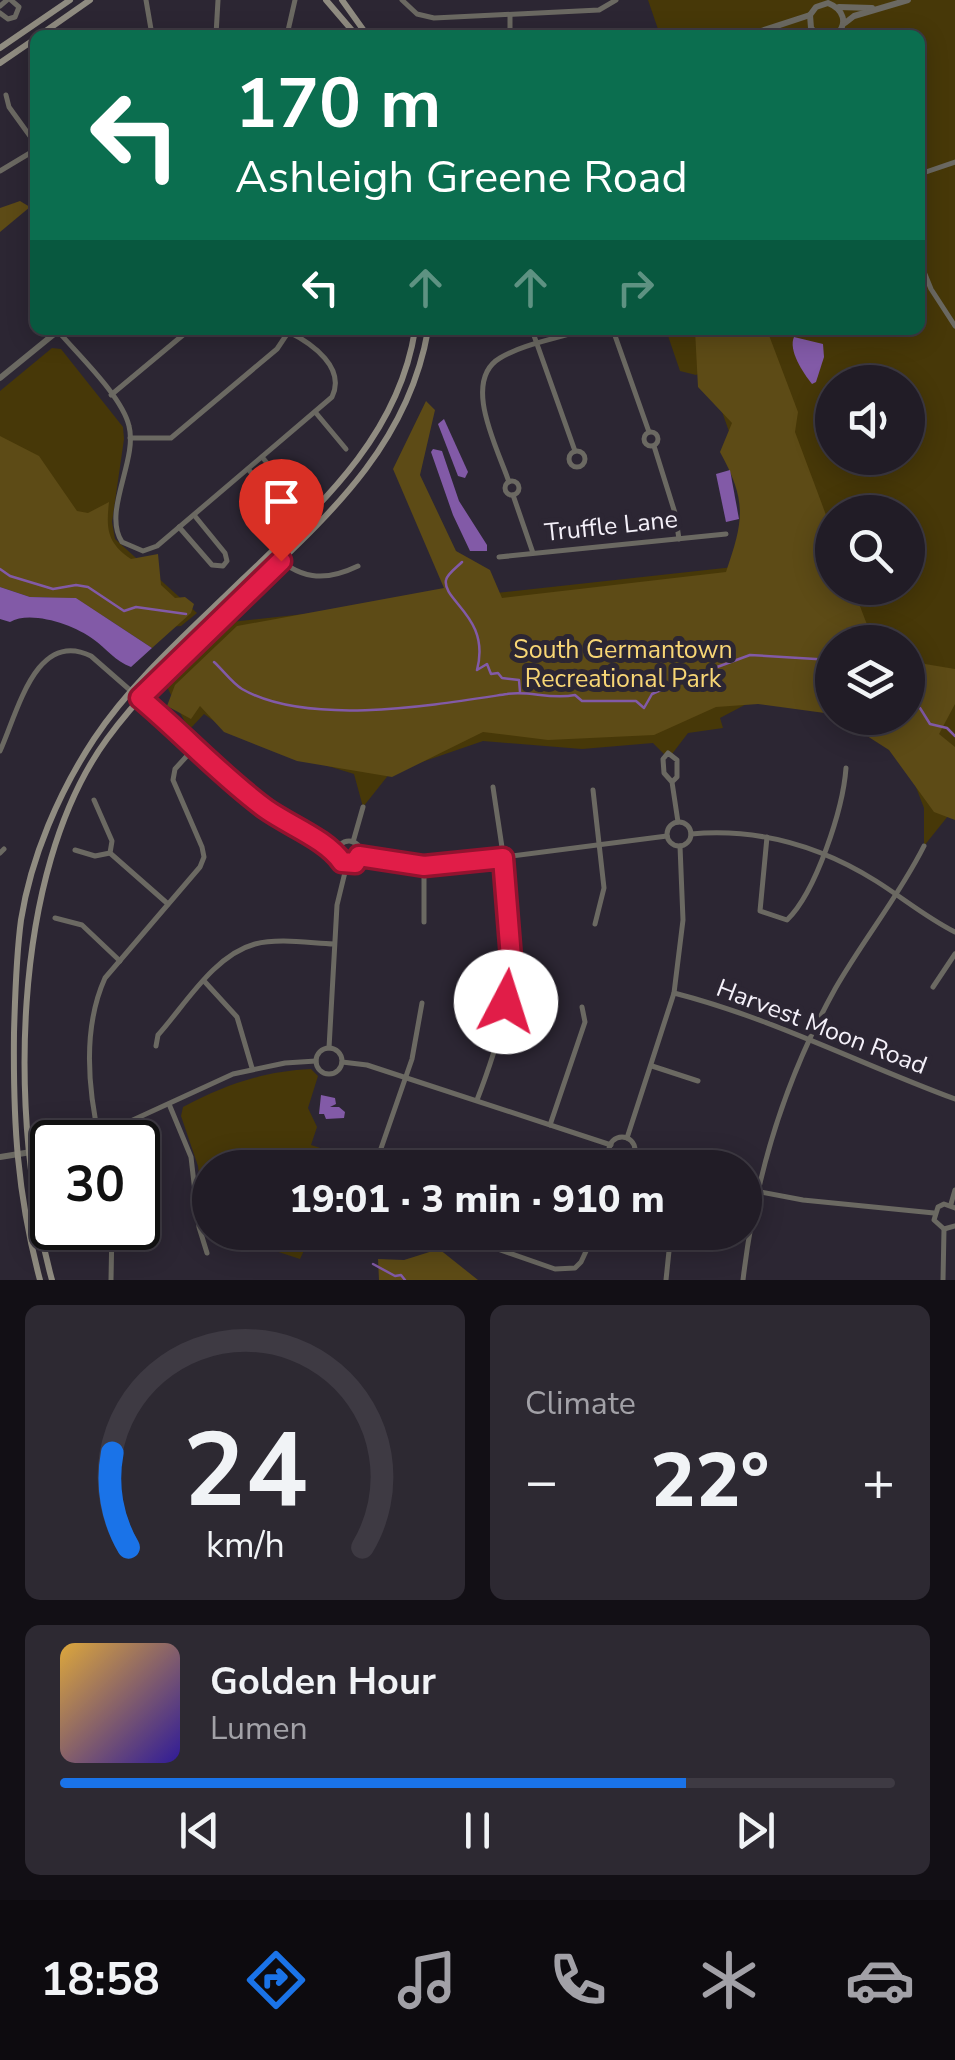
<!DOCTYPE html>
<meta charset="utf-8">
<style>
:root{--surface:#211c26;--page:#2d2932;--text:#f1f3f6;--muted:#a2a1a7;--line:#3e3a43;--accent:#1a73e8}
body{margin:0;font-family:"Nunito Sans",sans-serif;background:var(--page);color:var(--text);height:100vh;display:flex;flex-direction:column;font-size:38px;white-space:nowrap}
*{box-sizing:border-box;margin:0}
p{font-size:32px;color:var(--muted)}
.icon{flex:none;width:55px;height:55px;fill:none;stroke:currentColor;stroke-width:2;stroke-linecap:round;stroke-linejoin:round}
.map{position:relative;height:1280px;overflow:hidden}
.panel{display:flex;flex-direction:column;gap:25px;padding:25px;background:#120f15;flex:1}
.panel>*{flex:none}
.banner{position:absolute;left:30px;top:30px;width:895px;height:305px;border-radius:15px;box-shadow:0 5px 25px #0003,0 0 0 2px var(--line);background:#0b6e4f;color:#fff;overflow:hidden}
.fabs{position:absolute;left:815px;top:365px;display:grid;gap:20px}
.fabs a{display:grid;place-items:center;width:110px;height:110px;border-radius:50%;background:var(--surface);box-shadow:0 5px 25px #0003,0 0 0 2px var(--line);font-size:50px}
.speed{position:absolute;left:30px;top:1120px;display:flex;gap:20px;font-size:50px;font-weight:700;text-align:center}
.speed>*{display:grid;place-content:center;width:130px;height:130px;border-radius:50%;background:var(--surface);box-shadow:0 5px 25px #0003,0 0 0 2px var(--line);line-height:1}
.speed .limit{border:5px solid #111;border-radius:15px;background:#fff;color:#111}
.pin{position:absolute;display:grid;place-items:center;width:85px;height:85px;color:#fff;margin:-102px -42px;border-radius:50% 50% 50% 0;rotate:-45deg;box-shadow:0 0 10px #0007}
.pin .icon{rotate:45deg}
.me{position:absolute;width:110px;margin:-55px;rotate:5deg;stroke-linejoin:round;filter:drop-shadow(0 0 8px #0008)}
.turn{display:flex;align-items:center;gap:35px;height:210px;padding:0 40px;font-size:45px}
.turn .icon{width:130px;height:130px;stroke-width:2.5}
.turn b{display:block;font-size:70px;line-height:85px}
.lanes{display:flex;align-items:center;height:95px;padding:0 40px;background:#0003;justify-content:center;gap:50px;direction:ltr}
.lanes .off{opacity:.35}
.big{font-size:75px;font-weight:800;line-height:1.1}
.panel .tile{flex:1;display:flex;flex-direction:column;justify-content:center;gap:15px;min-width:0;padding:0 35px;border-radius:15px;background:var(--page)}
.panel .dial{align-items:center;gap:0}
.dial svg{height:260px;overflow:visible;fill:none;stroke:var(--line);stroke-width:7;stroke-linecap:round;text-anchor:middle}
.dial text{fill:var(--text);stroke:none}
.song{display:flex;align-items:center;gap:30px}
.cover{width:120px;height:120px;border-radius:15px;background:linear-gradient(135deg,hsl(40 70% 55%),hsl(250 70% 35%))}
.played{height:10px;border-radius:5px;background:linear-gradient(90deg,var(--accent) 75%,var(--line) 75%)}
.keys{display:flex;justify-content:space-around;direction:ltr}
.heat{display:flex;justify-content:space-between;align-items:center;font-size:55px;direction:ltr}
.panel .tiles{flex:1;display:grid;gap:25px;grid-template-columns:1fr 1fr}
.tile:last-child{grid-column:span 2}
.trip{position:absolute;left:192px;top:1150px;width:570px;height:100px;border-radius:50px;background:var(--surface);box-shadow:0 5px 25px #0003,0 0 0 2px var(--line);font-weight:800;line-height:100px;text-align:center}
.tab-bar{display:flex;height:160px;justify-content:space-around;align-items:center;background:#0d0b0f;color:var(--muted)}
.tab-bar .icon{width:70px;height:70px}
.tab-bar .on{color:var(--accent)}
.tab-bar b{font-size:45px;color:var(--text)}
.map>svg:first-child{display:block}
.green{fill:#473808;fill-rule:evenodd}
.forest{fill:#5d4b16}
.water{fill:#825aa7}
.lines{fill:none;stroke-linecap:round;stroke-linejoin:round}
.stream{stroke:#825aa7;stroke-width:2.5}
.minor{stroke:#6b6962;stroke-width:5}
.tertiary{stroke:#6b6962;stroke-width:6}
.secondary{stroke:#908c81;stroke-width:6}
.route-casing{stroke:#92132f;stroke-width:25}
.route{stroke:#e11d48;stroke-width:18}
.labels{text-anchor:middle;stroke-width:10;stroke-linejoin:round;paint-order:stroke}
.street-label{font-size:25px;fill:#f4f0f9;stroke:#2c2633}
.park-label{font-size:25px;fill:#f8d675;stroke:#2c2633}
</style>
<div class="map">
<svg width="955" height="1280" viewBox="0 0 955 1280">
<rect width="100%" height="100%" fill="#2c2633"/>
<g class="green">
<path d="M648,0H955V818L948,816L924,846V808L901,748L908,718V642H832L756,699L720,718L723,728L688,733L672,754L665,755L653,743L582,749L483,741L390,773L363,807L354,774C304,758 246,745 204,714L189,730L166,685L231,622L752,565L737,454L709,375L763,330H920V35H660ZM832,382H908V458H832ZM832,512H908V588H832Z"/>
<polygon points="666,330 702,330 706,370 696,375 680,371"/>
<polygon points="52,348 61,349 123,427 124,439 112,522 115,539 197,613 181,626 141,629 0,581 0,391"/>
<path d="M311,1069L318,1076L308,1108L317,1127L311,1145L348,1157L353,1155L398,1167L210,1168V1232L324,1233L309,1240L300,1259L236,1238L217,1244L207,1234L198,1166L181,1116L183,1107C225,1085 264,1071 311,1069Z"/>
</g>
<g class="forest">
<polygon points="20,201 30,207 0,232 0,208"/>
<path d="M695,330H767L798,412L795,432L832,531V588H853L871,635L885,642H832V714L758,704L716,707L654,735L548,740L483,732L392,777L297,761L224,732L200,706L191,719L167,706L175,685L237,626L444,588L393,469L426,401L435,410L420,475L456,551L490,570L502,598L726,572C744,520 747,501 720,452L732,423L698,387Z"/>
<path d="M0,436L39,456L77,511L88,513L109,502C106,529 107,543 131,559L158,554L161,585L175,598L185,597L194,604L191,613L152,648L76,598L30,597L0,587Z"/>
<polygon points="908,655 925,664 955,669 955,704 939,734 955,747 955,820 934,812 889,750 839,718 908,718"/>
<polygon points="439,1249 478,1280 379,1280 378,1259 404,1260"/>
</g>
<g class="water">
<path d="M794,337L823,344L824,357L816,382L812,384C803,373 788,350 794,337Z"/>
<polygon points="444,419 468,472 465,478 458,476 438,424"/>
<polygon points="433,449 442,451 459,501 487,545 487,551 470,551 453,515 431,452"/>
<polygon points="730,470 739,519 726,522 716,474"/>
<path d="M0,587L30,597L76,598L152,648L131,667C115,661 107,649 93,639C74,625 31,610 10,622L0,619Z"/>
<polygon points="321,1095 335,1098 336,1104 330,1107 339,1107 345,1112 344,1118 326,1119 324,1114 319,1114"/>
</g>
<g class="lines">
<g class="stream">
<path d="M462,562C457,567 447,574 446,580C442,601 491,617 477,670L487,664L491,674L498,673L502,678L519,680L520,692"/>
<polyline points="0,569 10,576 53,589 76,585 88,587 124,611 136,607 186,614"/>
<path d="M214,662C223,670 232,683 242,689C308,727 435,705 507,694C529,690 549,700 575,695L582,701H636L644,708L652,694L683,680H696L709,670L750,655L832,660"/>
<polyline points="908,706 920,708 930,724 947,728 955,736"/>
<polyline points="373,1264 395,1276 401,1275 405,1280"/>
</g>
<g class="minor">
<polyline points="146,0 152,35"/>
<polyline points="402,0 417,14 434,18 599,10 616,0"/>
<polyline points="0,6 7,0"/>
<polyline points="0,13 8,19 15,17 19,7 11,0"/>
<polyline points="510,15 510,35"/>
<polyline points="216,35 218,0"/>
<polyline points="287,35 295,0"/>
<polyline points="6,95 9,107 35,143"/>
<polyline points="0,171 35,150"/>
<polyline points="920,174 955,162"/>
<polyline points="920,262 931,289 955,326"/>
<polyline points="532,330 575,451"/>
<polyline points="613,330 649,432"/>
<path d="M58,331C78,355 122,396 129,426C138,460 102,512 122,542L143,551L157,546L332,397C346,368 313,344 289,332"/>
<polyline points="111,395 189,330"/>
<polyline points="316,413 346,449"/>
<circle cx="651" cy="439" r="7"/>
<polyline points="130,438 171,438 277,349 289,331"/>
<polyline points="654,446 675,513 679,539"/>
<circle cx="577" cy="459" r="8"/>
<polyline points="248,469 276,501 281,504 288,502 290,490 262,457"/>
<circle cx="512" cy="488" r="7"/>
<path d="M509,482C498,449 461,381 500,358C523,344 556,339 583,330"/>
<polyline points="513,495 533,553"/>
<polyline points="179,527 212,565 223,566 227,561 225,553 194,515"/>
<path d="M272,552C298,580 325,582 358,566"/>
<polyline points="499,557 726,534"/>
<path d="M0,751C18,711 36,629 91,656L266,809L337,851"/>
<polyline points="672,782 664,773 663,759 668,753 677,760 677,777 672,782 678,822"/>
<polyline points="593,790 604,888 595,924"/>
<polyline points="94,800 112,841 110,853 168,904"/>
<circle cx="679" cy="834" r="12"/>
<path d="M691,834C757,828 820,846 876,881C903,898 927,918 955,932"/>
<path d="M767,837L760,911L787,920C816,892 843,809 846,768"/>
<circle cx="349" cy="853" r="12"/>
<polyline points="353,842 363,807"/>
<polyline points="75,850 95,856 110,853"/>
<polyline points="0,853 4,849"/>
<polyline points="359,856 409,865 443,865 667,836"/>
<polyline points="55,918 82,925 120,961"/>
<polyline points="424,922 424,866"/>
<polyline points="205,982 237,1017 252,1068"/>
<polyline points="933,987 955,954"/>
<path d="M674,993C772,1018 860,1064 955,1099"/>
<path d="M156,1046L158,1035C185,1005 214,955 255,944C279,938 309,943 334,944"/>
<polyline points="329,1048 337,905 347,864"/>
<circle cx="329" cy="1061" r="13"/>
<polyline points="342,1062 367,1065 611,1145"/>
<polyline points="652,1066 698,1081"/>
<path d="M477,1100C489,1069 500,1037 506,1004C519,932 503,858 493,787"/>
<polyline points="169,1104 191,1157 199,1227 207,1253"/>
<polyline points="550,1125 585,1022 582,1007"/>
<circle cx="622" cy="1150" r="13"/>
<polyline points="627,1138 674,993 683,920 680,846"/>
<polyline points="73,1142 86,1140"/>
<polyline points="85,1142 233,1074 285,1063 316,1061"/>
<path d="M100,1142C88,1090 82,1029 105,978L200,867L204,857L202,847L173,780L175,769L196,746"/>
<polyline points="31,1152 34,1145 52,1144"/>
<polyline points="31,1152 35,1156 52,1154"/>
<polyline points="635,1155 672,1168"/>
<polyline points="377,1160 412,1059 422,1003"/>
<polyline points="745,1189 803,1200 934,1213"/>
<polyline points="951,1204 955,1190"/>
<polyline points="955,1208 944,1204 938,1207 934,1220 944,1229 955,1226"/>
<polyline points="458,1244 475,1241 555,1269 575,1268 581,1262 595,1232"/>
<polyline points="111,1280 112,1228"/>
<polyline points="666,1280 669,1251"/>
<path d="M743,1280C755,1176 784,1081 835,989C863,940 899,896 924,846"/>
<polyline points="943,1280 944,1229"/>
</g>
<g class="tertiary">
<polyline points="839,7 872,8"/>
<polyline points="810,15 811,28 817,35"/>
<polyline points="845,23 854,16 908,0"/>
<path d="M749,35L810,15L816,7L828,3C843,9 849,23 836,35"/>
<polyline points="787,35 813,32"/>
<polyline points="0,378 59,330"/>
<polyline points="0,1157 31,1152"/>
</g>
<g class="secondary">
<polyline points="326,0 356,35"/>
<polyline points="342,0 367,35"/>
<polyline points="40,35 90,0"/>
<polyline points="0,48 70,0"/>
<polyline points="0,63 35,39"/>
<path d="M40,1280C17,1194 13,1122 14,1033C15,996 16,957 21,920C31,857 59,792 94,739C133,680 192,629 243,579C318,507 398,438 415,330"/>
<path d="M52,1280C9,1126 9,873 107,739C147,684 200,639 248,592C329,515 408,445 428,330"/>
</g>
</g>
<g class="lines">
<defs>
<path id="route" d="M281,561L140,698C183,734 221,776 266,809C290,826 326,839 342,862L355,863L359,856L424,866L503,858L511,958L506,1002"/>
</defs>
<use href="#route" class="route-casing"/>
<use href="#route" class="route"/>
</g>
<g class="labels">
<g class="street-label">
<text transform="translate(611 525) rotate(-6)" y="9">Truffle Lane</text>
<text transform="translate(822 1026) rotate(21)" y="9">Harvest Moon Road</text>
</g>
<g class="park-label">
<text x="623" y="658">South Germantown<tspan x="623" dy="29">Recreational Park</tspan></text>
</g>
</g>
</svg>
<div class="fabs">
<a><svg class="icon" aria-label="sound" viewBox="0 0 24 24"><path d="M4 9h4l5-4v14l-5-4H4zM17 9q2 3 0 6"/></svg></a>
<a><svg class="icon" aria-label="search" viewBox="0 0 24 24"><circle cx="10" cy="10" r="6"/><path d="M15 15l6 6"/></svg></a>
<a><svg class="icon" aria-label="layers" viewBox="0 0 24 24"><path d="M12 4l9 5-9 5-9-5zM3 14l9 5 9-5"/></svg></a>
</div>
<div class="speed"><div class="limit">30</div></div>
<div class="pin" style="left:281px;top:561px;background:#d93025"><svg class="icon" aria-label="arrive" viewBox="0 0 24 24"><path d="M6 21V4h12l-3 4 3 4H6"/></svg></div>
<svg class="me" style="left:506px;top:1002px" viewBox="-20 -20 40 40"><circle r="19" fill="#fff"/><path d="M0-13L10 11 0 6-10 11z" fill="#e11d48"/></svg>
<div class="trip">19:01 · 3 min · 910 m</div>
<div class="banner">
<div class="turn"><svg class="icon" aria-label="left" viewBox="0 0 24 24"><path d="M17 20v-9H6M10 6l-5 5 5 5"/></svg><div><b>170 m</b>Ashleigh Greene Road</div></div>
<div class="lanes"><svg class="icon" aria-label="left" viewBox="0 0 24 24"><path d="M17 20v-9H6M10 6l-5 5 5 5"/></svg><svg class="icon off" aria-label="ahead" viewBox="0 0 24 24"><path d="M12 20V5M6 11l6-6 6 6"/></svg><svg class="icon off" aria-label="ahead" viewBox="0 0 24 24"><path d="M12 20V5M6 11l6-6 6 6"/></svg><svg class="icon off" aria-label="right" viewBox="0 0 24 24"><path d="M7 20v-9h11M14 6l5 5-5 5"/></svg></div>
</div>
</div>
<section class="panel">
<div class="tiles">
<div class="tile dial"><svg viewBox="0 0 100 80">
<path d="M14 69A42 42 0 1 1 86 69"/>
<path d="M14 69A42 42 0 0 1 9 40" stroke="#1a73e8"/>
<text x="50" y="56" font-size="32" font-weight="700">24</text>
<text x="50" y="72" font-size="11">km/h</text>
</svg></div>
<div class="tile"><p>Climate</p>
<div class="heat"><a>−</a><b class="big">22°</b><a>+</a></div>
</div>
<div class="tile">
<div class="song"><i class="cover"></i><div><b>Golden Hour</b><p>Lumen</p></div></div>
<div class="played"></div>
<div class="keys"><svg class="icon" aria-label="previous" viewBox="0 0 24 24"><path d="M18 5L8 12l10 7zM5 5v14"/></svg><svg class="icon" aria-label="pause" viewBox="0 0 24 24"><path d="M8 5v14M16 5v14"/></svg><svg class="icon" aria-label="next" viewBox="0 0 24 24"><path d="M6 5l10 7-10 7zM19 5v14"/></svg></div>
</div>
</div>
</section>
<nav class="tab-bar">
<b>18:58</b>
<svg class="icon on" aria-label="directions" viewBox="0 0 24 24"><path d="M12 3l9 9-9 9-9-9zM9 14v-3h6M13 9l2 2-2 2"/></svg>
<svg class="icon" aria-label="music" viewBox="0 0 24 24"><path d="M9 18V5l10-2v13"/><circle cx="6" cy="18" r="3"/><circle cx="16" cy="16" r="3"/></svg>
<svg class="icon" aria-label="phone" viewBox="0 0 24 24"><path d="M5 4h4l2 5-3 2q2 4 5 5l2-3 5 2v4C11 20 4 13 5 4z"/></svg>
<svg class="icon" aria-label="climate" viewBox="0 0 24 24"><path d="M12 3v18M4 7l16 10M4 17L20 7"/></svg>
<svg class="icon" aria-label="car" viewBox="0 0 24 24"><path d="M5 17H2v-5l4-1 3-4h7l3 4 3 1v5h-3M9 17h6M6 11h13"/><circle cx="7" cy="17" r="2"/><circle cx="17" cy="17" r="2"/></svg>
</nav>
